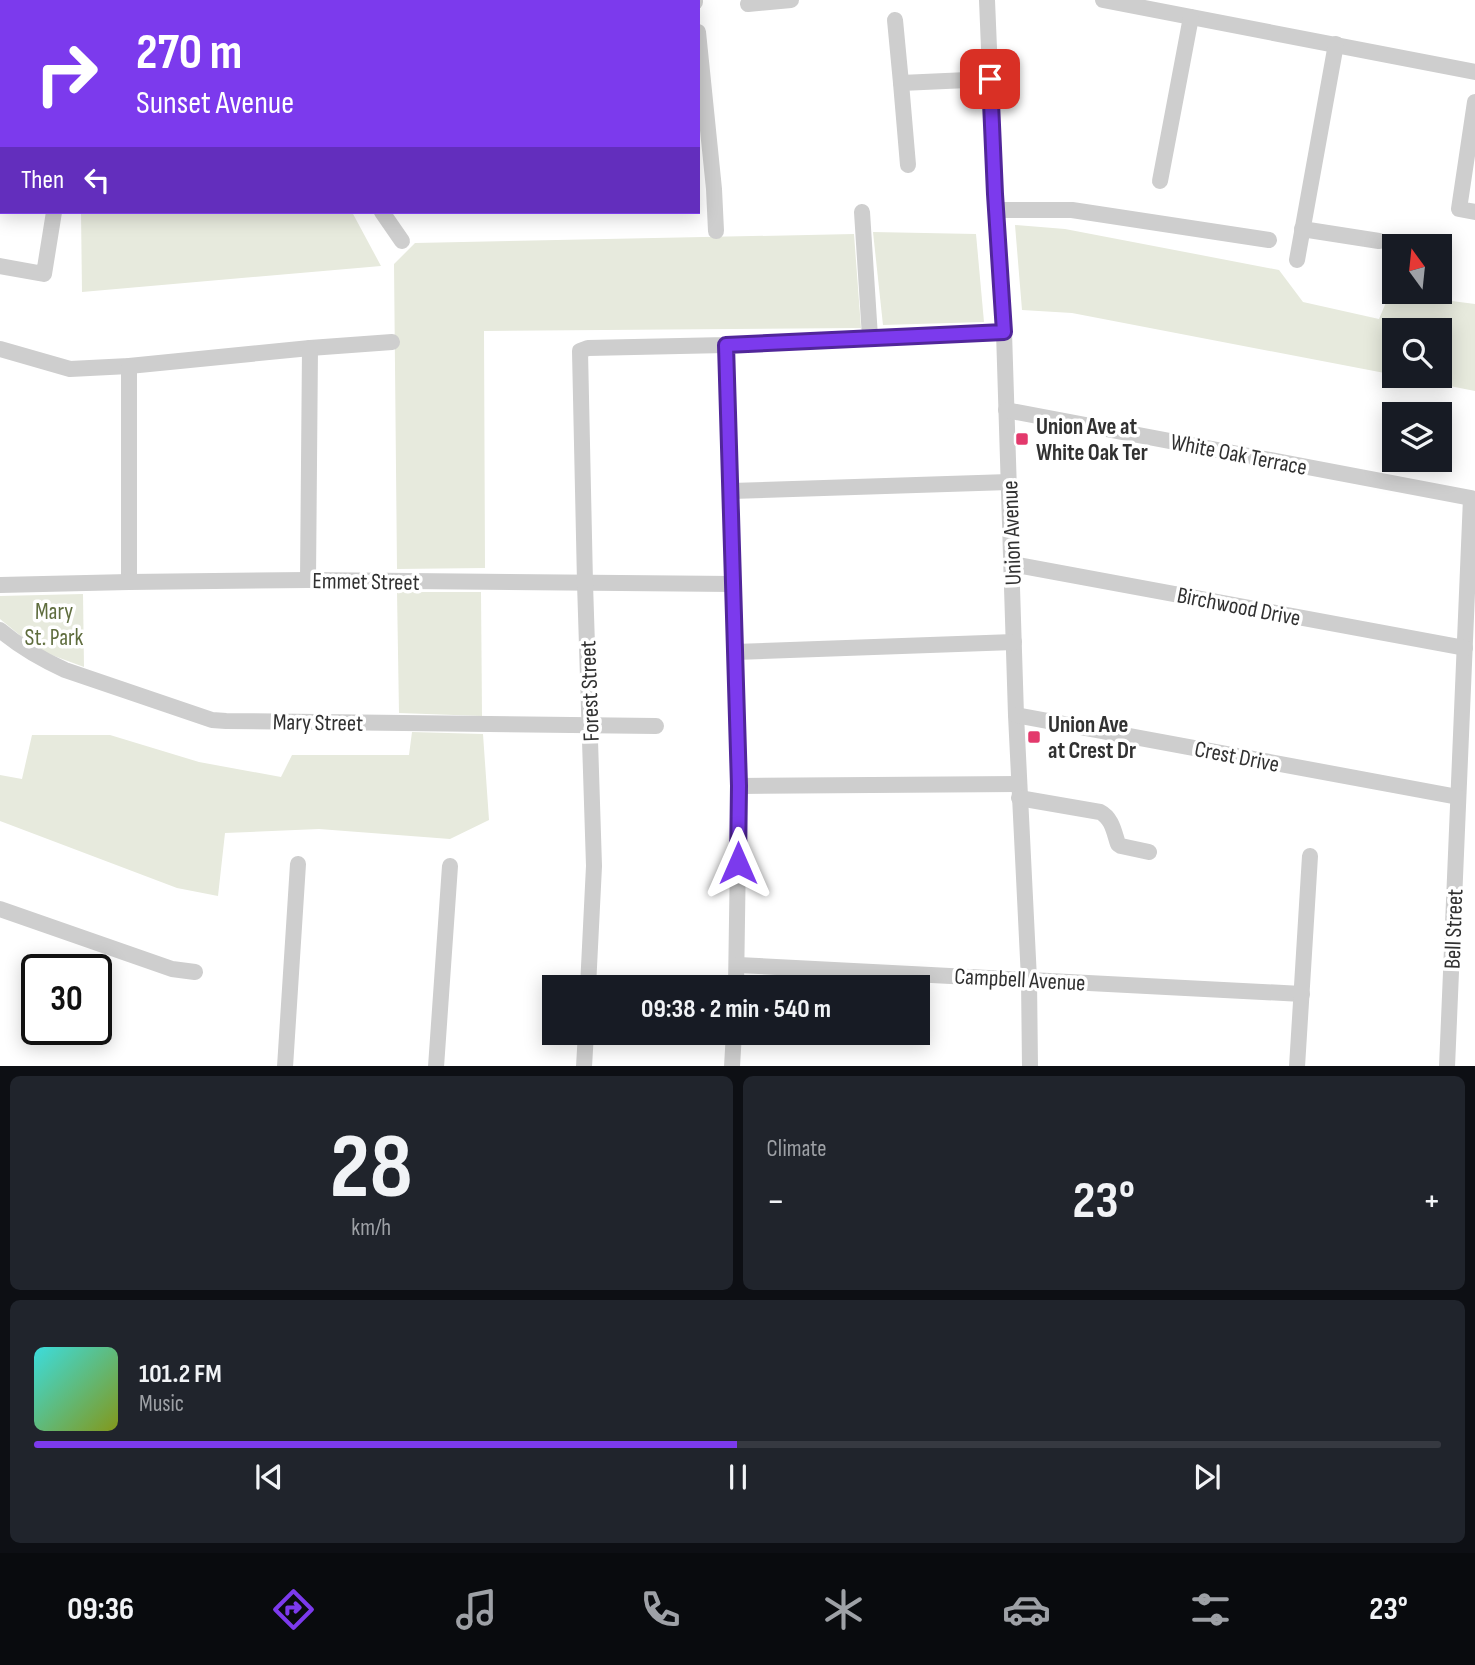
<!DOCTYPE html>
<meta charset="utf-8">
<style>
:root{--surface:#171b24;--page:#20242c;--text:#f1f3f6;--muted:#9ea1a6;--line:#363941;--accent:#7c3aed}
body{margin:0;font-family:"Sofia Sans Condensed",sans-serif;background:var(--page);color:var(--text);height:100vh;display:flex;flex-direction:column;font-size:26px;white-space:nowrap}
*{box-sizing:border-box;margin:0}
p{font-size:23px;color:var(--muted)}
.icon{flex:none;width:38px;height:38px;fill:none;stroke:currentColor;stroke-width:2;stroke-linecap:round;stroke-linejoin:round}
.map{position:relative;height:1066px;overflow:hidden}
.details{display:flex;flex-direction:column;gap:10px;padding:10px;background:#0d0f14;flex:1}
.details>*{flex:none}
.top-card{position:absolute;left:0px;top:0px;width:700px;height:214px;box-shadow:0 4px 18px #0003;background:#7c3aed;color:#fff;overflow:hidden}
.needle{width:46px;rotate:345deg}
.controls{position:absolute;left:1382px;top:234px;display:grid;gap:14px}
.controls a{display:grid;place-items:center;width:70px;height:70px;border-radius:0px;background:var(--surface);box-shadow:0 4px 18px #0003;font-size:35px}
.speed{position:absolute;left:21px;top:954px;display:flex;gap:14px;font-size:35px;font-weight:700;text-align:center}
.speed>*{display:grid;place-content:center;width:91px;height:91px;border-radius:50%;background:var(--surface);box-shadow:0 4px 18px #0003;line-height:1}
.speed .limit{border:4px solid #111;border-radius:10px;background:#fff;color:#111}
.pin{position:absolute;display:grid;place-items:center;width:60px;height:60px;color:#fff;margin:-30px;border-radius:14px;box-shadow:0 4px 10px #0006}
.me{position:absolute;width:77px;margin:-38px;rotate:0deg;stroke-linejoin:round;filter:drop-shadow(0 0 5px #0008)}
.turn{display:flex;align-items:center;gap:24px;height:147px;padding:0 21px;font-size:32px}
.turn .icon{width:91px;height:91px;stroke-width:2.5}
.turn b{display:block;font-size:49px;line-height:60px}
.then{display:flex;align-items:center;height:66px;padding:0 21px;background:#0003;gap:14px;font-size:26px}
.big{font-size:52px;font-weight:700;line-height:1.1}
.details .widget{flex:1;display:flex;flex-direction:column;justify-content:center;gap:10px;min-width:0;padding:0 24px;border-radius:10px;background:var(--page)}
.details .dial{align-items:center;gap:0}
.dial b{font-size:91px;line-height:1}
.song{display:flex;align-items:center;gap:21px}
.cover{width:84px;height:84px;border-radius:10px;background:linear-gradient(135deg,hsl(180 70% 55%),hsl(70 70% 35%))}
.played{height:7px;border-radius:4px;background:linear-gradient(90deg,var(--accent) 50%,var(--line) 50%)}
.keys{display:flex;justify-content:space-around;direction:ltr}
.heat{display:flex;justify-content:space-between;align-items:center;font-size:38px;direction:ltr}
.details .tiles{flex:1;display:grid;gap:10px;grid-template-columns:1fr 1fr}
.widget:last-child{grid-column:span 2}
.trip{position:absolute;left:542px;top:975px;width:388px;height:70px;border-radius:0px;background:var(--surface);box-shadow:0 4px 18px #0003;font-weight:700;line-height:70px;text-align:center}
.tab-bar{display:flex;height:112px;justify-content:space-around;align-items:center;background:#090b0e;color:var(--muted)}
.tab-bar .icon{width:49px;height:49px}
.tab-bar .on{color:var(--accent)}
.tab-bar b{font-size:32px;color:var(--text)}
.map>svg:first-child{display:block}
.green{fill:#e7eadd}
.lines{fill:none;stroke-linecap:round;stroke-linejoin:round}
.minor{stroke:#cecece;stroke-width:16}
.route-casing{stroke:#51269a;stroke-width:18}
.route{stroke:#7c3aed;stroke-width:12}
.poi-dot{fill:#e3396c;stroke:#fff;stroke-width:2.5}
.labels{text-anchor:middle;stroke-width:7;stroke-linejoin:round;paint-order:stroke}
.poi-label{font-size:23px;font-weight:bold;fill:#313131;stroke:#fff;text-anchor:start}
.street-label{font-size:23px;fill:#313131;stroke:#fff}
.park-label{font-size:23px;fill:#5f6d3e;stroke:#fff}
</style>
<div class="map">
<svg width="1475" height="1067" viewBox="0 0 1475 1067">
<rect width="100%" height="100%" fill="#fff"/>
<g class="green">
<rect x="26" y="0" width="388" height="2"/>
<polygon points="81,212 352,212 381,266 82,292"/>
<polygon points="1015,225 1065,229 1279,270 1303,302 1379,319 1390,293 1475,304 1475,391 1399,376 1440,376 1440,331 1395,331 1395,375 1072,313 1022,310"/>
<polygon points="873,232 976,234 984,322 883,325"/>
<polygon points="854,234 861,328 484,331 485,568 397,569 394,264 415,243"/>
<polygon points="397,592 481,592 482,716 399,713"/>
<polygon points="83,594 84,667 38,650 0,619 0,596"/>
<polygon points="412,732 483,734 489,820 450,839 319,829 225,833 218,896 177,888 0,821 0,775 22,779 32,735 110,735 199,762 281,777 292,755 409,755"/>
</g>
<g class="lines">
<g class="minor">
<polyline points="462,0 462,2"/>
<polyline points="623,0 624,2"/>
<polyline points="695,0 695,2"/>
<polyline points="987,0 995,194 1004,332 1016,715 1029,979 1030,1067"/>
<polyline points="1103,0 1475,72"/>
<polyline points="91,2 91,0"/>
<polyline points="235,2 243,0"/>
<polyline points="589,2 591,0"/>
<polyline points="748,4 791,0"/>
<polyline points="895,20 901,83 990,79"/>
<polyline points="0,30 2,30"/>
<polyline points="698,32 714,189 716,231"/>
<polyline points="901,83 908,165"/>
<polyline points="0,101 2,102"/>
<polyline points="1475,102 1459,209 1475,212"/>
<polyline points="1160,181 1191,17"/>
<polyline points="0,187 2,187"/>
<polyline points="0,202 2,203"/>
<polyline points="996,210 1072,210 1269,240"/>
<polyline points="382,212 402,241"/>
<polyline points="862,212 870,337"/>
<polyline points="1302,229 1379,241"/>
<polyline points="1297,260 1336,44"/>
<polyline points="0,266 44,274 54,212"/>
<polyline points="726,345 739,786 736,987"/>
<polyline points="0,349 70,369 129,366 310,348 392,342"/>
<polyline points="1006,410 1471,498 1447,1067"/>
<polyline points="731,491 1009,482"/>
<polyline points="1012,564 1465,648"/>
<polyline points="308,580 310,348"/>
<polyline points="129,582 129,366"/>
<polyline points="0,585 129,582 308,580 733,584"/>
<path d="M0,630C20,647 41,659 65,670L212,720L226,721L656,726"/>
<polyline points="735,652 1014,642"/>
<polyline points="1016,715 1458,797"/>
<polyline points="739,786 1019,784"/>
<path d="M1019,798L1100,812C1112,818 1114,832 1118,844L1121,846L1149,852"/>
<polyline points="0,909 172,969 195,972"/>
<polyline points="738,965 1302,994"/>
<polyline points="588,987 594,866 585,583 580,351 588,348 726,345 1004,332"/>
<polyline points="285,1067 298,864"/>
<polyline points="436,1067 450,866"/>
<polyline points="584,1067 586,1032"/>
<polyline points="732,1067 734,1032"/>
<polyline points="1297,1067 1310,856"/>
</g>
</g>
<g class="lines">
<defs>
<polyline id="route" points="738,863 739,786 726,345 1004,332 995,194 990,79"/>
</defs>
<use href="#route" class="route-casing"/>
<use href="#route" class="route"/>
</g>
<g class="poi-dot">
<rect x="1015" y="432" width="14" height="14" rx="3.5"/>
<rect x="1027" y="730" width="14" height="14" rx="3.5"/>
</g>
<g class="labels">
<g class="poi-label">
<text x="1036" y="434">Union Ave at<tspan x="1036" dy="26">White Oak Ter</tspan></text>
<text x="1048" y="732">Union Ave<tspan x="1048" dy="26">at Crest Dr</tspan></text>
</g>
<g class="street-label">
<text transform="translate(1239 454) rotate(11)" y="8">White Oak Terrace</text>
<text transform="translate(1011 533) rotate(-92)" y="8">Union Avenue</text>
<text transform="translate(366 581) rotate(1)" y="8">Emmet Street</text>
<text transform="translate(1239 606) rotate(11)" y="8">Birchwood Drive</text>
<text transform="translate(589 691) rotate(-92)" y="8">Forest Street</text>
<text transform="translate(318 722) rotate(1)" y="8">Mary Street</text>
<text transform="translate(1237 756) rotate(11)" y="8">Crest Drive</text>
<text transform="translate(1453 929) rotate(-88)" y="8">Bell Street</text>
<text transform="translate(1020 979) rotate(3)" y="8">Campbell Avenue</text>
</g>
<g class="park-label">
<text x="54" y="619">Mary<tspan x="54" dy="26">St. Park</tspan></text>
</g>
</g>
</svg>
<div class="controls">
<a><svg class="needle" viewBox="-14 -14 28 28"><path d="M0-13l5 13h-10z" fill="#e53935"/><path d="M0 13l5-13h-10z" fill="#9ea1a6"/></svg></a>
<a><svg class="icon" aria-label="search" viewBox="0 0 24 24"><circle cx="10" cy="10" r="6"/><path d="M15 15l6 6"/></svg></a>
<a><svg class="icon" aria-label="layers" viewBox="0 0 24 24"><path d="M12 4l9 5-9 5-9-5zM3 14l9 5 9-5"/></svg></a>
</div>
<div class="speed"><div class="limit">30</div></div>
<div class="pin" style="left:990px;top:79px;background:#d93025"><svg class="icon" aria-label="arrive" viewBox="0 0 24 24"><path d="M6 21V4h12l-3 4 3 4H6"/></svg></div>
<svg class="me" style="left:738px;top:863px" viewBox="-20 -20 40 40"><path d="M0-17L14 15 0 8-14 15z" fill="#7c3aed" stroke="#fff" stroke-width="4"/></svg>
<div class="trip">09:38 · 2 min · 540 m</div>
<div class="top-card">
<div class="turn"><svg class="icon" aria-label="right" viewBox="0 0 24 24"><path d="M7 20v-9h11M14 6l5 5-5 5"/></svg><div><b>270 m</b>Sunset Avenue</div></div>
<div class="then">Then<svg class="icon" aria-label="left" viewBox="0 0 24 24"><path d="M17 20v-9H6M10 6l-5 5 5 5"/></svg></div>
</div>
</div>
<section class="details">
<div class="tiles">
<div class="widget dial"><b>28</b><p>km/h</p></div>
<div class="widget"><p>Climate</p>
<div class="heat"><a>−</a><b class="big">23°</b><a>+</a></div>
</div>
<div class="widget">
<div class="song"><i class="cover"></i><div><b>101.2 FM</b><p>Music</p></div></div>
<div class="played"></div>
<div class="keys"><svg class="icon" aria-label="previous" viewBox="0 0 24 24"><path d="M18 5L8 12l10 7zM5 5v14"/></svg><svg class="icon" aria-label="pause" viewBox="0 0 24 24"><path d="M8 5v14M16 5v14"/></svg><svg class="icon" aria-label="next" viewBox="0 0 24 24"><path d="M6 5l10 7-10 7zM19 5v14"/></svg></div>
</div>
</div>
</section>
<nav class="tab-bar">
<b>09:36</b>
<svg class="icon on" aria-label="directions" viewBox="0 0 24 24"><path d="M12 3l9 9-9 9-9-9zM9 14v-3h6M13 9l2 2-2 2"/></svg>
<svg class="icon" aria-label="music" viewBox="0 0 24 24"><path d="M9 18V5l10-2v13"/><circle cx="6" cy="18" r="3"/><circle cx="16" cy="16" r="3"/></svg>
<svg class="icon" aria-label="phone" viewBox="0 0 24 24"><path d="M5 4h4l2 5-3 2q2 4 5 5l2-3 5 2v4C11 20 4 13 5 4z"/></svg>
<svg class="icon" aria-label="climate" viewBox="0 0 24 24"><path d="M12 3v18M4 7l16 10M4 17L20 7"/></svg>
<svg class="icon" aria-label="car" viewBox="0 0 24 24"><path d="M5 17H2v-5l4-1 3-4h7l3 4 3 1v5h-3M9 17h6M6 11h13"/><circle cx="7" cy="17" r="2"/><circle cx="17" cy="17" r="2"/></svg>
<svg class="icon" aria-label="filters" viewBox="0 0 24 24"><path d="M4 7h16M4 17h16"/><circle cx="9" cy="7" r="2"/><circle cx="15" cy="17" r="2"/></svg>
<b>23°</b>
</nav>
